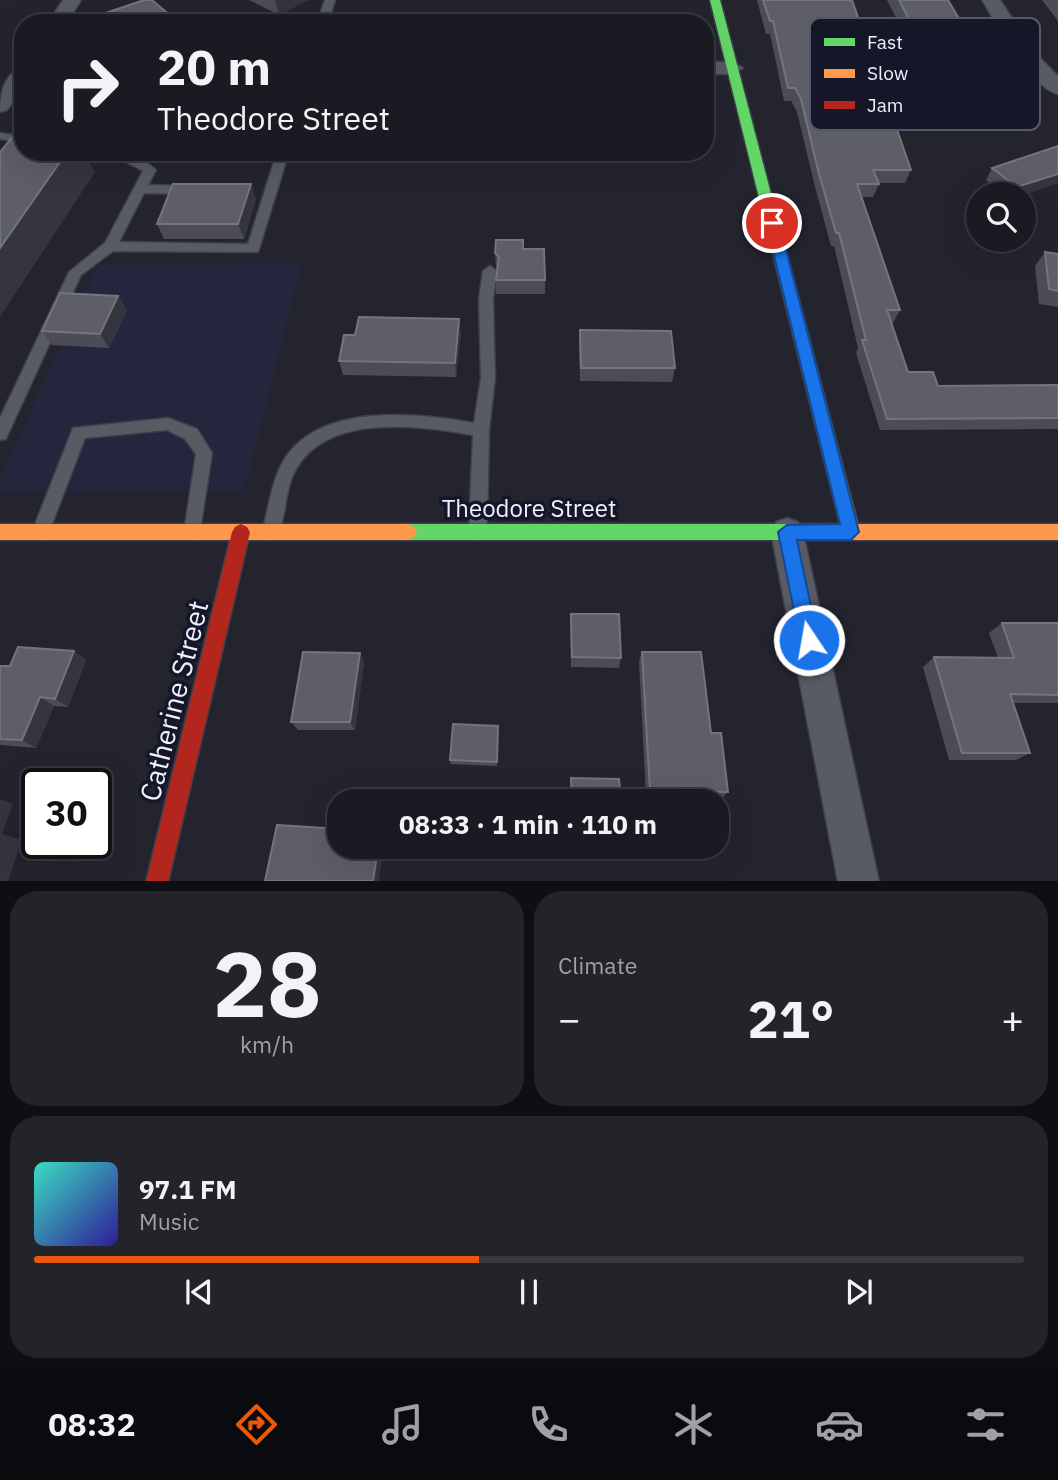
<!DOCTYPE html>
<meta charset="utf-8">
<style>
:root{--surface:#1a1b22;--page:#23242a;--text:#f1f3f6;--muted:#9fa1a5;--line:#383940;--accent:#ea580c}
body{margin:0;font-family:"IBM Plex Sans",sans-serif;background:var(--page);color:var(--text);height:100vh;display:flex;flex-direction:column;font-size:26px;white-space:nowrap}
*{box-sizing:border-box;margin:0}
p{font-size:23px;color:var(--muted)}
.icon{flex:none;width:38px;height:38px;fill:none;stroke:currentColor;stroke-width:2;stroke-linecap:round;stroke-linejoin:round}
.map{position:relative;height:881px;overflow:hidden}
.details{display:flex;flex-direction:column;gap:10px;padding:10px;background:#0e0f13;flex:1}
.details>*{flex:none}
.top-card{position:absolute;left:14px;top:14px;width:700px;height:147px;border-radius:28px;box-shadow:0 7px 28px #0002,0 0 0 2px var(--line);background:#1a1b22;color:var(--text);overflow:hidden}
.tools{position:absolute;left:966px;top:182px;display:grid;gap:14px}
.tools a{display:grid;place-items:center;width:70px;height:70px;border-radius:50%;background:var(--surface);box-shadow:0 7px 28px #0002,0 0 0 2px var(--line);font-size:35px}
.speed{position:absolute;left:21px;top:768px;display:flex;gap:14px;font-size:35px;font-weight:700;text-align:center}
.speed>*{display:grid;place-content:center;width:91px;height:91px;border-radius:50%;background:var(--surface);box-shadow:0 7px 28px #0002,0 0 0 2px var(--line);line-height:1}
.speed .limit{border:4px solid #111;border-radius:10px;background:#fff;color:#111}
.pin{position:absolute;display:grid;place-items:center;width:60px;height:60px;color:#fff;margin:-30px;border:4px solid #fff;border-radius:50%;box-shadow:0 2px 7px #0007}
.me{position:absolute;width:77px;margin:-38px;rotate:348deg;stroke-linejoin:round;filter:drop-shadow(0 0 5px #0008)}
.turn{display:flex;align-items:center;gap:24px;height:147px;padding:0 28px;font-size:32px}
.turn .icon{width:91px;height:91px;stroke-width:2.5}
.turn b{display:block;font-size:49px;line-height:60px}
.big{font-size:52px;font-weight:700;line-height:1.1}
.details .widget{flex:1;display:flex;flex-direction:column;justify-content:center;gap:10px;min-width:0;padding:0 24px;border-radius:28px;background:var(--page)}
.details .dial{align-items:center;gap:0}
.dial b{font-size:91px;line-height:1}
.song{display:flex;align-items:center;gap:21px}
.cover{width:84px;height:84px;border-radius:10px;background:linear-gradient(135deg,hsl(170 70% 55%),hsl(250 70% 35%))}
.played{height:7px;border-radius:4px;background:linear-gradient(90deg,var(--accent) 45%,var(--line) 45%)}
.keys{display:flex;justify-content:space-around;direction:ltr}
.heat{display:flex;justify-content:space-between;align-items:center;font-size:38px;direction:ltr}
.details .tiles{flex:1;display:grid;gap:10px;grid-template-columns:1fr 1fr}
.widget:last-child{grid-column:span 2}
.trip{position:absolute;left:327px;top:789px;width:402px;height:70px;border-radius:28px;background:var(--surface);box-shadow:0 7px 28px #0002,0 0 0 2px var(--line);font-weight:700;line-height:70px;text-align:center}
.dock{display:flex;height:112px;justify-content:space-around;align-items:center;background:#0a0b0e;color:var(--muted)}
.dock .icon{width:49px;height:49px}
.dock .current{color:var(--accent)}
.dock b{font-size:32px;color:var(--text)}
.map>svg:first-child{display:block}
.built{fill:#23263d}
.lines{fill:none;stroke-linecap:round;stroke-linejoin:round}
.lane-casing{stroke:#3e3f48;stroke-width:3}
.street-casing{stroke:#3e3f48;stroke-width:3}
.fast-casing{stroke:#3e3f48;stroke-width:3}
.slow-casing{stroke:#3e3f48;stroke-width:3}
.jam-casing{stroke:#3e3f48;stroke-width:3}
.lane{fill:#595b64;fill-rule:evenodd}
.street{fill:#595b64;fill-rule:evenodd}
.fast{fill:#63d668;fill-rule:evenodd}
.slow{fill:#ff974d;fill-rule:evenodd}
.jam{fill:#b3261e;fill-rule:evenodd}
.wall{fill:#4b4c55}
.shaded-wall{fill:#34353e}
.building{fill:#5d5e67;stroke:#73757e;stroke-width:2}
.route{fill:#1a73e8;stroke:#114b97;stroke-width:2}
.labels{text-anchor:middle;stroke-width:7;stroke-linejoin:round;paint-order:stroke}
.street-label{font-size:24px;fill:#edf0fd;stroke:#151729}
.near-street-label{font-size:28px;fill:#edf0fd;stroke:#151729}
.key{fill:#151729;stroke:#565869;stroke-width:2}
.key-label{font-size:19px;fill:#edf0fd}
</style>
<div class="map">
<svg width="1058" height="882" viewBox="0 0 1058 882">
<rect width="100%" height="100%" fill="#23242e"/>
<polygon class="built" points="302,262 244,492 0,493 0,476 99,264"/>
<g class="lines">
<defs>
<g id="lane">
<polygon points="325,0 335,0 328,23 153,22 158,19 318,20"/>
<polygon points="57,19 121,19 126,22 53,23"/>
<polygon points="0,133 23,136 23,143 0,139"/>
<path d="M84,152C109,152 137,152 156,170L148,185L190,186L196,190L190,194L144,193L119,242L248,244L277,152H289L258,252L113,251L81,275L8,434L6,439L0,440V418L69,272L105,243L143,171L126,162Z"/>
<path d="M490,266L497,271L493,299L495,378L489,430L487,532L484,537L478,540L472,537L469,532L473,435C420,426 329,412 296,469C284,490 287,516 277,537L271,540L265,537L262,532C269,508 271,482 284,460C320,402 418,413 474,423L481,378L479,299L483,271Z"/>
<polygon points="168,418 197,429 212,453 199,537 193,540 187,537 184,532 196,454 185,439 167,430 85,438 47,537 41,540 35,537 32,532 73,428"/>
</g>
<g id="street">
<polygon points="63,0 81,0 67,23 48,23"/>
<path d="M982,0H1000L1035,53L1058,76V94C1030,87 997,24 982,0Z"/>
<polygon points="705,62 733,62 743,68 733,74 705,74"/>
<path d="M23,68V89L7,110L0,112C0,96 3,73 23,68Z"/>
<polygon points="787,518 798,522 803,532 879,882 838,882 771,532 776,522"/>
</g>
<g id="fast">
<polygon points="710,0 720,0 860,532 857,537 851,540 845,537 842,532"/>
<polygon points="408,524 815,524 821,527 824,532 821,537 815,540 408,540 402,537 399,532 402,527"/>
</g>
<g id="slow">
<polygon points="0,524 408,524 414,527 417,532 414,537 408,540 0,540"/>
<polygon points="815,524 1058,524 1058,540 815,540 809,537 806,532 809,527"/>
</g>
<polygon id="jam" points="241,524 247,527 250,532 168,882 146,882 232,532 235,527"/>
</defs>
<use href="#lane" class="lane-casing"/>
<use href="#street" class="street-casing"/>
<use href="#fast" class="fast-casing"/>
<use href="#slow" class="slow-casing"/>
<use href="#jam" class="jam-casing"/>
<use href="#lane" class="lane"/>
<use href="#street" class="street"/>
<use href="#fast" class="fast"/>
<use href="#slow" class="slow"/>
<use href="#jam" class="jam"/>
</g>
<g class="wall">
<polygon points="249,0 308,0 279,15"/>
<polygon points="757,0 852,0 911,170 905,183 878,183 879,184 873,197 862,197 900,310 893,323 891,323 908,372 938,386 1058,385 1058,429 880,430 856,353 858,348 834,246 831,246 815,187 797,112 791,101 784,101 770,34 766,34"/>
<polygon points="887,0 948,0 970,37 964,51 913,51"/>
<polygon points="1042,0 1058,0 1058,21"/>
<polygon points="992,168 1058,183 1024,195 1004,194 986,180"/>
<polygon points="256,198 244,239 164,239 157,224"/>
<polygon points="523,249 545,280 545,294 496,294 496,280 497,269 496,267 495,253"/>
<polygon points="1045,252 1058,254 1058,307 1039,304 1035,266"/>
<polygon points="118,296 127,310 109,348 52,345 42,331"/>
<polygon points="580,330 675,368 672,382 580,381 579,344"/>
<polygon points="461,333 456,377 343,375 339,361 355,335"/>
<polygon points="571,614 621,658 619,668 571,667 570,624"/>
<polygon points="1002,623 1058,623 1058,703 1013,703 1030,753 1016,760 949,760 923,667 934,657 998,658 989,633"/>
<polygon points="74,651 86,660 68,707 54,706 36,748 0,745 0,666 10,666"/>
<polygon points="642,652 711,733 728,792 722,798 646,797 639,661"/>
<polygon points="364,662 355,730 298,730 291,722"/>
<polygon points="498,726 497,766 451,764 450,760"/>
<polygon points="571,778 621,802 570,802 570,785"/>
<polygon points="571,847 623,847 623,848 620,853 571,852"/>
</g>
<g class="shaded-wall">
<polygon points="275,0 308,0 279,15"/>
<polygon points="67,152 84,152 95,172 0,317 0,248"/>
<polygon points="1058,174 1058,183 1024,195 1013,194 1017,187"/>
<polygon points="251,184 256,198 244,239 238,224"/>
<polygon points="118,296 127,310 109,348 100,334"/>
<polygon points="459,319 461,333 456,377 455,363"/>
<polygon points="74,651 86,660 68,707 55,699"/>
<polygon points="360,653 364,662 355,730 350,722"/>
<polygon points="40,697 54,706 36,748 22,740"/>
<polygon points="0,799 13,804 2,834 22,840 8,881 0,881"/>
<polygon points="348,847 354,847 352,857 347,853"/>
<polygon points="377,855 382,859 379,881 373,881"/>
</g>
<g class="building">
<polygon points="144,0 152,0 179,23 104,23 97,16"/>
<polygon points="763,0 852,0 911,170 873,170 879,184 857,184 900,310 887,310 908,372 933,372 938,386 1058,385 1058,418 887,419 862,340 866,340 839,233 836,233 819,174 801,99 795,88 788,88 773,21 770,21"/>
<polygon points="899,0 948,0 970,37 918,37"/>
<polygon points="394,13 439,20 437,23 387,23"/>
<polygon points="14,135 23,135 23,152 67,152 0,248 0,152"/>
<polygon points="1058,146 1058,174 1017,187 992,168"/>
<polygon points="173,184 251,184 238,224 157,224"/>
<polygon points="496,240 523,240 523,249 544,249 545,280 496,280 499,257 495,253"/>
<polygon points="1045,252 1058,254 1058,291 1049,289"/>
<polygon points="60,293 118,296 100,334 42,331"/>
<polygon points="359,317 459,319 455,363 339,361 344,335 355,335"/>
<polygon points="580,330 671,331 675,368 581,368"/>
<polygon points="571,614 619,614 621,658 572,657"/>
<polygon points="1002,623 1058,623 1058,695 1010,694 1030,753 962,753 934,657 1014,658"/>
<polygon points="18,647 74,651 55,699 40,697 22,740 0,739 0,666 10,666"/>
<polygon points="303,652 360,653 350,722 291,722"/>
<polygon points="642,652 701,652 711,733 721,733 728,792 650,791"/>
<polygon points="453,724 498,726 497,762 450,760"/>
<polygon points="571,778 619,779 621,802 572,802"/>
<polygon points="277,825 340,829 340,847 348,847 347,853 377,855 373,881 265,881"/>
<polygon points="573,847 623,847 623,848"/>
</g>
<polygon class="route" points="772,218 779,223 859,532 851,540 797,540 818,640 816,646 809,649 802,646 800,640 778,532 787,525 840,524 766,223"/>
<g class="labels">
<g class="street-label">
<text x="529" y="517">Theodore Street</text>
</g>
<g class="near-street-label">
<text transform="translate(174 701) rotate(-76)" y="10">Catherine Street</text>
</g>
</g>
<rect x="810" y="18" width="230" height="112" rx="10" class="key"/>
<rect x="824" y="38" width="31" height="8" fill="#63d668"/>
<rect x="824" y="69" width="31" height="9" fill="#ff974d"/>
<rect x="824" y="101" width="31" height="8" fill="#b3261e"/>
<g class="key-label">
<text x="867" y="49">Fast</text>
<text x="867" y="80">Slow</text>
<text x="867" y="112">Jam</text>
</g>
</svg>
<div class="tools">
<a><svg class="icon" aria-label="search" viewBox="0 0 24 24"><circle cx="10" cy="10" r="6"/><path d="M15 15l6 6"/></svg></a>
</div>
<div class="speed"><div class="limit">30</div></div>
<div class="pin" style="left:772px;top:223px;background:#d93025"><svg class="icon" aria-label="arrive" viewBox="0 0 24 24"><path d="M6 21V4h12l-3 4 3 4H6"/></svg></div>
<svg class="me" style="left:809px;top:640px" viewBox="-20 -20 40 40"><circle r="17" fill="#1a73e8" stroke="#fff" stroke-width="3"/><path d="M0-11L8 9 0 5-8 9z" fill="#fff"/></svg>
<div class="trip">08:33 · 1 min · 110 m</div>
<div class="top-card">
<div class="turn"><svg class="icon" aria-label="right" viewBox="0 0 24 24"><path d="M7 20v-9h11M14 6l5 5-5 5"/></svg><div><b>20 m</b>Theodore Street</div></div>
</div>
</div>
<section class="details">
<div class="tiles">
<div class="widget dial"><b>28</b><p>km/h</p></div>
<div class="widget"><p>Climate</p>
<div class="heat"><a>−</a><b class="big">21°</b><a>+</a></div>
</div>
<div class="widget">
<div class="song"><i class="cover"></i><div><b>97.1 FM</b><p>Music</p></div></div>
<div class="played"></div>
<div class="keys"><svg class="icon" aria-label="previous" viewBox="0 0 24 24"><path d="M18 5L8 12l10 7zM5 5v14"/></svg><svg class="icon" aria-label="pause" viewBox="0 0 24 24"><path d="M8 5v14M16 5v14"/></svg><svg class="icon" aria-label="next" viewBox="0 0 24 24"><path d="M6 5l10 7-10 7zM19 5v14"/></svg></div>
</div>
</div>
</section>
<nav class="dock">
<b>08:32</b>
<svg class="icon current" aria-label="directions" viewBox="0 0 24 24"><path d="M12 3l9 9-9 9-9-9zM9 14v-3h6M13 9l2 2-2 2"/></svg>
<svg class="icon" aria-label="music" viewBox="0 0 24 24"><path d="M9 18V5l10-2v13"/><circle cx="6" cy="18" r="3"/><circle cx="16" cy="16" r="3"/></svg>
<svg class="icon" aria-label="phone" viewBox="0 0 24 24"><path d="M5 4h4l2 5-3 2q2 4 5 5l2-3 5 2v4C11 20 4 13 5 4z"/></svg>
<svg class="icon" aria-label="climate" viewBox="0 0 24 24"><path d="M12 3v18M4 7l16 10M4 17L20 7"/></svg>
<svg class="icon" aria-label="car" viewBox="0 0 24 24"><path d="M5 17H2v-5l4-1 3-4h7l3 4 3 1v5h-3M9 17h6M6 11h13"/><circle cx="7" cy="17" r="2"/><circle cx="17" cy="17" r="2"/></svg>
<svg class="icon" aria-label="filters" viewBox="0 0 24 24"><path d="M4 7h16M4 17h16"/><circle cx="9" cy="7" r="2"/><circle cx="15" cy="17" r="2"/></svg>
</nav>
